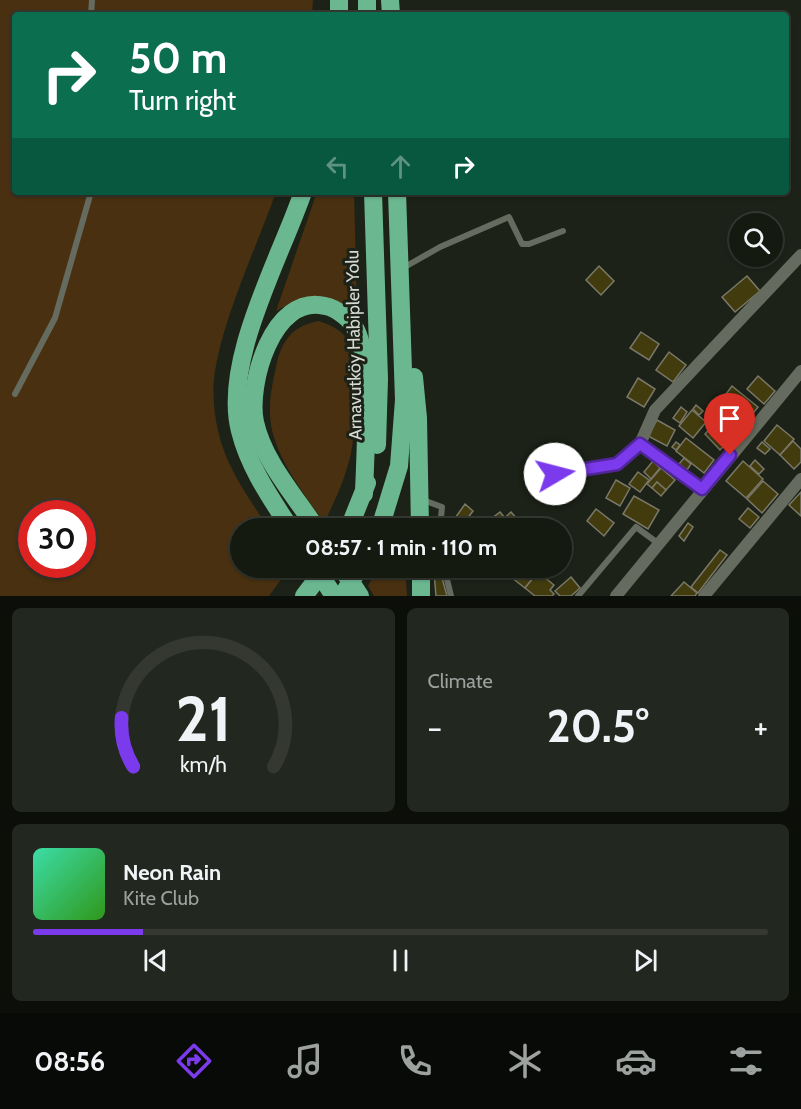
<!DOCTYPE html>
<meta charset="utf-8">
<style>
:root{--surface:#151a11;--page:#22271f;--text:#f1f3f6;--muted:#9da19f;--line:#343831;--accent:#7c3aed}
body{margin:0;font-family:Cabin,sans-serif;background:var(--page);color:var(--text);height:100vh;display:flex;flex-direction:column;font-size:22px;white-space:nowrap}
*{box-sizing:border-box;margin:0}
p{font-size:20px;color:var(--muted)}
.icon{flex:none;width:33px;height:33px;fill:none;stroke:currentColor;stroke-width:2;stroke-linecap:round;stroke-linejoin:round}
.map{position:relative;height:596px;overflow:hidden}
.side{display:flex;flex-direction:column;gap:12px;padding:12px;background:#0c0e09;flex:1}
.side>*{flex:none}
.top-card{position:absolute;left:12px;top:12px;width:777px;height:183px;border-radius:6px;box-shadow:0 2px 4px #0004,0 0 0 2px var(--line);background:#0b6e4f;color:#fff;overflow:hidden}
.buttons{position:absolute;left:729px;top:213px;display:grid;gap:12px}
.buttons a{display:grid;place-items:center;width:54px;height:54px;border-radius:50%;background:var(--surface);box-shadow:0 2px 4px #0004,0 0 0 2px var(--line);font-size:30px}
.speed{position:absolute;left:18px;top:500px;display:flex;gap:12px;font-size:30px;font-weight:700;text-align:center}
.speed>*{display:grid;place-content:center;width:78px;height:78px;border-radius:50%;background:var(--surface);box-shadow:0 2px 4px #0004,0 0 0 2px var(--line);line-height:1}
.speed .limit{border:9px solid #d22;background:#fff;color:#111}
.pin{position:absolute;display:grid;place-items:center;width:51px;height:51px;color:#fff;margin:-62px -26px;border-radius:50% 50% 50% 0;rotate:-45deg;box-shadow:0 0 6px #0007}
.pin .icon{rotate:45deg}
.me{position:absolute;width:66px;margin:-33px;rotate:82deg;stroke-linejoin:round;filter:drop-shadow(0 0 4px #0008)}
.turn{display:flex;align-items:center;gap:21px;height:126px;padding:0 18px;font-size:27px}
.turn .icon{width:78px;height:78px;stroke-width:2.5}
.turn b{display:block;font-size:42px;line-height:51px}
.lanes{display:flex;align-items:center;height:57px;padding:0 18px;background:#0003;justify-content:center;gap:30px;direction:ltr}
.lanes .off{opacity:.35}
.big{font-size:45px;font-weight:800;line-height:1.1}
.side .widget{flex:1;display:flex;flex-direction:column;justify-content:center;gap:9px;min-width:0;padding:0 21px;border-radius:9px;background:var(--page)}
.side .dial{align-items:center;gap:0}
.dial svg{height:156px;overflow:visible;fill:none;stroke:var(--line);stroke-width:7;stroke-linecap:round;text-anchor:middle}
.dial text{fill:var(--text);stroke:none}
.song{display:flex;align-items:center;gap:18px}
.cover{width:72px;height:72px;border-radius:9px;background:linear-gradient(135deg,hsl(160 70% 55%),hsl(110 70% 35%))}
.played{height:6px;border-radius:3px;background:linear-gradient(90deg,var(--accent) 15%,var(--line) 15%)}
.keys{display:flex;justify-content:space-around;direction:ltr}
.heat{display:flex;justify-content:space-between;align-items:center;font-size:33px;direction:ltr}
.side .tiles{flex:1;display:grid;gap:12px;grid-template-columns:1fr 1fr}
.widget:last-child{grid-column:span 2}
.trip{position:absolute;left:230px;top:518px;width:342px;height:60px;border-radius:30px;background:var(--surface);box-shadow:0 2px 4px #0004,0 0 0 2px var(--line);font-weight:800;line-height:60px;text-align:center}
.menu{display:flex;height:96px;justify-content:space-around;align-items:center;background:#080a07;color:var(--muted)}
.menu .icon{width:42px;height:42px}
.menu .selected{color:var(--accent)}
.menu b{font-size:27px;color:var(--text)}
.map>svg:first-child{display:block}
.green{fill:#483010;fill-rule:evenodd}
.building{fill:#423b0e;stroke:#7a7869;stroke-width:1.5}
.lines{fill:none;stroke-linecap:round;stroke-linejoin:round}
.lane{stroke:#656c5f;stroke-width:6}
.street{stroke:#656c5f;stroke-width:12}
.highway{stroke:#6bb890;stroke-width:18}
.route-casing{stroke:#51269a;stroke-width:15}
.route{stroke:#7c3aed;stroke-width:10}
.labels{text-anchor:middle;stroke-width:6;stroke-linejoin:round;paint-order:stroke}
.street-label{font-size:18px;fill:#d6dad2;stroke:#1c2217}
</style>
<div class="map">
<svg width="801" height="596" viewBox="0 0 801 596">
<rect width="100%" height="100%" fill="#1c2217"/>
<g class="green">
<path d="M0,0H313L312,15H15V192H276C257,246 224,315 215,371C211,395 215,425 223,448C233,477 252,502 268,528H240V567H290L269,596H0ZM32,513H82V564H32Z"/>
<path d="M317,192H354L357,311C323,294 310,293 276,311Z"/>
<path d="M319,321C330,325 340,329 346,338C360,359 356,429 351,453C346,477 335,501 324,523C302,490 268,450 270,408C270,392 274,377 277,362C283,338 295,325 319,321Z"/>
<polygon points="378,567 405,567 407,596 374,596 368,586"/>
</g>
<g class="building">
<polygon points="599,266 614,281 601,295 586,280"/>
<polygon points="747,276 760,291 735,312 722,297"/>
<polygon points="641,332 659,344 649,360 630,348"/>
<polygon points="669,352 686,365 673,382 656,370"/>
<polygon points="758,376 775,391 764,404 747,389"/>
<polygon points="638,378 655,389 644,407 627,397"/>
<polygon points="732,386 758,407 746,422 720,402"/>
<polygon points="696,405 703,411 699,415 693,409"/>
<polygon points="681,407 687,412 680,423 673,418"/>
<polygon points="692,410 706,422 693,438 679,426"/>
<polygon points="729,410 744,423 736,432 720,419"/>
<polygon points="715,412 719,417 713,422 709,418"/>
<polygon points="719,419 735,434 720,450 705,434"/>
<polygon points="657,420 675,430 667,446 648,436"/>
<polygon points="777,425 794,439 780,455 764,441"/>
<polygon points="686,438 714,460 704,473 676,451"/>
<polygon points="793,441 801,449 801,462 794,469 780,455"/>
<polygon points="676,442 680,445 676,450 672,447"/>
<polygon points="762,442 770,449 765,454 757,448"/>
<polygon points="684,458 691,464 687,470 679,464"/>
<polygon points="755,460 764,469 759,474 750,466"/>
<polygon points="653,461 660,468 651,479 644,472"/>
<polygon points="743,461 763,479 746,498 726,481"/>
<polygon points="661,468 675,480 666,490 657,482 652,488 647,484"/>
<polygon points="638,472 649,480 640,492 629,484"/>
<polygon points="616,480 630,488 620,506 606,498"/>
<polygon points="763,481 778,494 762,513 747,499"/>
<polygon points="657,482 666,490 661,496 652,488"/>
<polygon points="801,492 801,516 789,505"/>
<polygon points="634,496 659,510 648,529 623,514"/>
<polygon points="465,504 473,511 460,528 448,528"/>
<polygon points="748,508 759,517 750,528 739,519"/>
<polygon points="596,509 614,523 604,536 587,521"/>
<polygon points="500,512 505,518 496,526 491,519"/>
<polygon points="511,512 519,521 512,528 498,528 496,526"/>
<polygon points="519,521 524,527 512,528"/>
<polygon points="688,523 693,527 684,541 679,536"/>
<polygon points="720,550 727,555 698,593 691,587"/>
<polygon points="521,567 532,567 538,572 525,588 512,578"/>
<polygon points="543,567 557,567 550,574"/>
<polygon points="434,572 441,574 447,596 436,596"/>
<polygon points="538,572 554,585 550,590 554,594 552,596 535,596 525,588"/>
<polygon points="571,577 580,588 571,596 560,596 555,591"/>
<polygon points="684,582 697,593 695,596 671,596"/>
</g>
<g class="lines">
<g class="lane">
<polyline points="91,15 92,0"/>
<polyline points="403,268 440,247 509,217 522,244 529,244 563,231"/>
<polyline points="15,394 55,318 91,192"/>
<polyline points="423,500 442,507 440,528"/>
<polyline points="444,567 451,596"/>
<polyline points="578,596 636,527 659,544"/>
</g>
<g class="street">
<polyline points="544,484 555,474 617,464 640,444"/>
<polyline points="702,489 640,444 655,410 801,255"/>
<polyline points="616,596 801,371"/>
<polyline points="704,596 801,479"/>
</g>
<g class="highway">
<polyline points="339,0 339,15"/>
<polyline points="367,0 367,15"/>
<polyline points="390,0 391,15"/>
<polyline points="373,192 379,379 377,445"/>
<polyline points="414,377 418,418 420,528"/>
<path d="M290,528C270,497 249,467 240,431C222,362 280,259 303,192"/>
<path d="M316,528C295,496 263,460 255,422C247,384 273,293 325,306C336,308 351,319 356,330C372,361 365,457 364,494"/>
<polyline points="349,528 367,483"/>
<polyline points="380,528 399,466 404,400 397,192"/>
<polyline points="315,567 334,596"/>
<polyline points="341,567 360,596"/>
<polyline points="421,567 421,596"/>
<polyline points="304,596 326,567"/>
<polyline points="342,596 360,567"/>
</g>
</g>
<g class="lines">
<defs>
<polyline id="route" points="555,474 617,464 640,444 702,489 730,455"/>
</defs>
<use href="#route" class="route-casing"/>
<use href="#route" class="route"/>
</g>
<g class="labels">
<g class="street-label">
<text transform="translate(354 345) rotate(-91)" y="6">Arnavutköy Habipler Yolu</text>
</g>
</g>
</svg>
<div class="buttons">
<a><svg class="icon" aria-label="search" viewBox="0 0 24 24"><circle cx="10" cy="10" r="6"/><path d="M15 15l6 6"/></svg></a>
</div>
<div class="speed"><div class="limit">30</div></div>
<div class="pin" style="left:730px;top:455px;background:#d93025"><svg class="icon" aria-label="arrive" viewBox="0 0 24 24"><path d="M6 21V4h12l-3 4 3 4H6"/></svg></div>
<svg class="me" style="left:555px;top:474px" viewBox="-20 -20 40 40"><circle r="19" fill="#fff"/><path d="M0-13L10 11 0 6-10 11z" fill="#7c3aed"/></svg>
<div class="trip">08:57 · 1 min · 110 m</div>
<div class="top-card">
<div class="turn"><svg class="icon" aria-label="right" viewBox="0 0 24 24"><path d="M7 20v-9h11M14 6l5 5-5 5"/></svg><div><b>50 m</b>Turn right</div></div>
<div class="lanes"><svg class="icon off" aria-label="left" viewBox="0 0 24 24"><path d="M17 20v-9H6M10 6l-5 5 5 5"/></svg><svg class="icon off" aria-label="ahead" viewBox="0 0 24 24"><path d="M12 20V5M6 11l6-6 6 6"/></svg><svg class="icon" aria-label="right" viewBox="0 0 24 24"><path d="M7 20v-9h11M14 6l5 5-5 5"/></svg></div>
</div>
</div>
<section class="side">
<div class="tiles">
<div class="widget dial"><svg viewBox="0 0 100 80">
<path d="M14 69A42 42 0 1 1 86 69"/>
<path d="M14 69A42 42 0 0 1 8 44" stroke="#7c3aed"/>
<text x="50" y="56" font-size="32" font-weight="700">21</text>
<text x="50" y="72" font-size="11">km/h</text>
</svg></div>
<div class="widget"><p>Climate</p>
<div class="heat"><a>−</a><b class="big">20.5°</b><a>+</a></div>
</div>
<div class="widget">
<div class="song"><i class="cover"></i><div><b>Neon Rain</b><p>Kite Club</p></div></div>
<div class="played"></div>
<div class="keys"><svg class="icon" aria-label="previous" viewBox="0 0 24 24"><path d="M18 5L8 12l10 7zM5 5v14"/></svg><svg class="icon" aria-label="pause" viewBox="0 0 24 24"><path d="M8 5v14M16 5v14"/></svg><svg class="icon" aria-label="next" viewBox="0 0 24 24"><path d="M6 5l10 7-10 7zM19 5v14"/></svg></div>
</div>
</div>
</section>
<nav class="menu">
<b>08:56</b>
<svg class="icon selected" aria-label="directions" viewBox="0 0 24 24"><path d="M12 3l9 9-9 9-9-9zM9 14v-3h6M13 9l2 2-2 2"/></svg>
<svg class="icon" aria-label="music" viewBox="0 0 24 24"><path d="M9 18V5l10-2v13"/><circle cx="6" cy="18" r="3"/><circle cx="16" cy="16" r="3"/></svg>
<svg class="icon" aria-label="phone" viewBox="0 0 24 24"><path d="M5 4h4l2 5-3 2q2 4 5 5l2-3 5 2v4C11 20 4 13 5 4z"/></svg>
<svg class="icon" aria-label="climate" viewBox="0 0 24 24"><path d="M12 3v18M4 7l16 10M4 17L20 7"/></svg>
<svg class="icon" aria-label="car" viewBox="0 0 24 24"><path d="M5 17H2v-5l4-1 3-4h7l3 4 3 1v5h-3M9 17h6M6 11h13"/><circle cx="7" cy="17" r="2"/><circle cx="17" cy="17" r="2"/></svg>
<svg class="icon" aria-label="filters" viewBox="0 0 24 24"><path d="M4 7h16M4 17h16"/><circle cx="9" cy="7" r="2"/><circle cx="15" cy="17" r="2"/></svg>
</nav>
